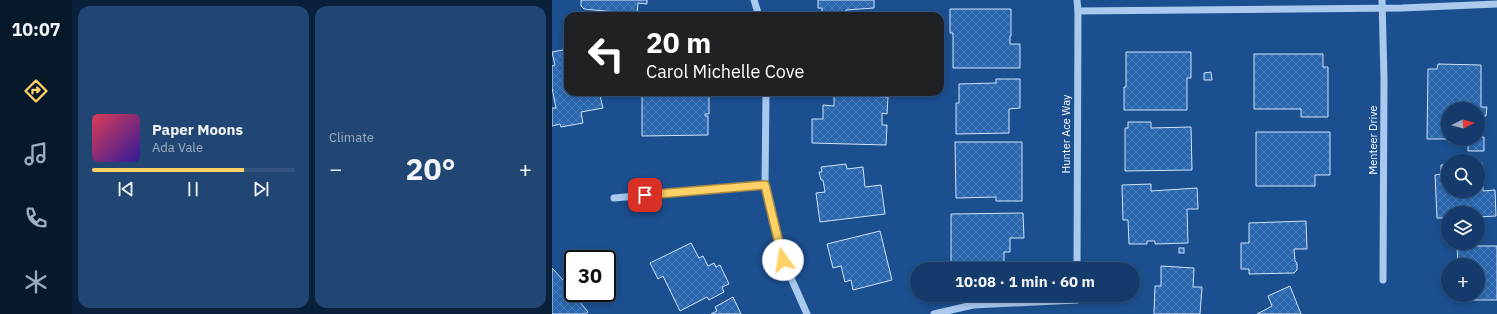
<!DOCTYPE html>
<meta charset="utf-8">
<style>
:root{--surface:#143b6b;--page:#214673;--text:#f1f3f6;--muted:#9dadc1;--line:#33557e;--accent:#ffd166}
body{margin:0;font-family:"IBM Plex Sans",sans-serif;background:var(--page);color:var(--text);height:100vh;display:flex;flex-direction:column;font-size:15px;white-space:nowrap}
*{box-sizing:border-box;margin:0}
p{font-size:13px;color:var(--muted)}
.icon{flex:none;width:22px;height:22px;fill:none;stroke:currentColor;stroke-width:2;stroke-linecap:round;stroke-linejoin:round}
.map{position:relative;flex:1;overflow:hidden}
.details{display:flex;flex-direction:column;gap:6px;padding:6px;background:#0b203b;width:480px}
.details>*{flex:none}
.banner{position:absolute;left:12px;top:12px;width:380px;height:84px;border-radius:12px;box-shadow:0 2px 6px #0003,0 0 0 1px var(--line);background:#202124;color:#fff;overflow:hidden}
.needle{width:26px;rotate:84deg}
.fabs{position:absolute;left:889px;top:102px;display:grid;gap:8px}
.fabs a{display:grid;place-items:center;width:44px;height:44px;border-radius:50%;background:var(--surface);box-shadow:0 2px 6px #0003,0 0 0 1px var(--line);font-size:20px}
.speed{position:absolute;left:12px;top:250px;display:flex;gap:8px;font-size:20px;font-weight:700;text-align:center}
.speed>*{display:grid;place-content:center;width:52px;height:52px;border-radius:50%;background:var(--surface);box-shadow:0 2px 6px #0003,0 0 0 1px var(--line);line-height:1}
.speed .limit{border:2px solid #111;border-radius:6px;background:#fff;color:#111}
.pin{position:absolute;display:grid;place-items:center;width:34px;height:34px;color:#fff;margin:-17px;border-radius:8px;box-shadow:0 2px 6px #0006}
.me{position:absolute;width:44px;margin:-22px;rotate:347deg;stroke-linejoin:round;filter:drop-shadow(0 0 3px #0008)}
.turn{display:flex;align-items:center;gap:14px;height:84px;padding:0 16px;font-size:18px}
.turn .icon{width:52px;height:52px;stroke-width:2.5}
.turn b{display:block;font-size:28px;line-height:34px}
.big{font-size:30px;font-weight:700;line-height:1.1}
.details .widget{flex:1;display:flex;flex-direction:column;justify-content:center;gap:6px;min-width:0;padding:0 14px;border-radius:12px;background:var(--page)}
.song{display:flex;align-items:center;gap:12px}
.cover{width:48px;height:48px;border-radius:6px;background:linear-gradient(135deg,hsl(350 70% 55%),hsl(250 70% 35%))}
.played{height:4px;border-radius:2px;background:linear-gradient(90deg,var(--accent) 75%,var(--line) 75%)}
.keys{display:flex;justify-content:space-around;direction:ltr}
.heat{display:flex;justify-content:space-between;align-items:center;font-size:22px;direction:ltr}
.details .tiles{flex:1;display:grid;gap:6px;grid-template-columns:repeat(2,1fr)}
.trip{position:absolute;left:358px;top:262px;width:230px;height:40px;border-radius:20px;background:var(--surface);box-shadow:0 2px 6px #0003,0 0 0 1px var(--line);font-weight:700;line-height:40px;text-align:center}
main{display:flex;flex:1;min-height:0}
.dock{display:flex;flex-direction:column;width:72px;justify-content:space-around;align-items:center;background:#08182b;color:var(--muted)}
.dock .icon{width:28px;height:28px}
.dock .active{color:var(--accent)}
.dock b{font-size:18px;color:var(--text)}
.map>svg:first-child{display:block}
.building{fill:url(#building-cross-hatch);stroke:#cfe3fa;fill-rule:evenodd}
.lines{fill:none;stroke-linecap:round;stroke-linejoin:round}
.minor{stroke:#a9c9ee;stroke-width:7}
.route-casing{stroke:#a68842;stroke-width:10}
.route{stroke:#ffd166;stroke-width:7}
.labels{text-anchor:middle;stroke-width:4;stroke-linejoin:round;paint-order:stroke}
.street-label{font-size:11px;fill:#fff;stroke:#1b4f8f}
</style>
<main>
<nav class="dock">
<b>10:07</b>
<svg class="icon active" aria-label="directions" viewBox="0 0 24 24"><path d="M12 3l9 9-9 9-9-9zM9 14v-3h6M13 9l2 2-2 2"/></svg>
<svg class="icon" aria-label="music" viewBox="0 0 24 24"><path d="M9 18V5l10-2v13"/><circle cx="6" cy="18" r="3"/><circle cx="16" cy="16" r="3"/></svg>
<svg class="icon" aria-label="phone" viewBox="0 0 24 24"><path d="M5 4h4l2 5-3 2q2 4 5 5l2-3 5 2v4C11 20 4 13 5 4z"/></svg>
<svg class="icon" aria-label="climate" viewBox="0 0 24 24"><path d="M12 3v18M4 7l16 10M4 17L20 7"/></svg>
</nav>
<section class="details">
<div class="tiles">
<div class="widget">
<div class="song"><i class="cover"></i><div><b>Paper Moons</b><p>Ada Vale</p></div></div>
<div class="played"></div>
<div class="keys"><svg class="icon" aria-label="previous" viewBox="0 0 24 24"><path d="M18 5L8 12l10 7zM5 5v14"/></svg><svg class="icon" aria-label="pause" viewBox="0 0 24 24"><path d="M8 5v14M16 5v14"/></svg><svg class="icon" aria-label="next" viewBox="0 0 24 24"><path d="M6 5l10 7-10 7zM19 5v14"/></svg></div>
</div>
<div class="widget"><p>Climate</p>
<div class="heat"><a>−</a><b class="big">20°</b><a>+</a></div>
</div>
</div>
</section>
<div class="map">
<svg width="945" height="314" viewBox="0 0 945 314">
<defs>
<pattern id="building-cross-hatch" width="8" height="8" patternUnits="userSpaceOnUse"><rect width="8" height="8" fill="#2a66ad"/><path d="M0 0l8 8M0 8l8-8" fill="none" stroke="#4a7db9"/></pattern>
</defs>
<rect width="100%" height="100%" fill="#1b4f8f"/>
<g class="building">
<polygon points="29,0 95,0 95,4 86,3 85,14 32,9 29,6"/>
<polygon points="266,0 322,0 322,8 294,10 294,14 270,15 270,8 266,8"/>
<polygon points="398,9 459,9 459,36 458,36 458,44 468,44 468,68 401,68 401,33 398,33"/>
<polygon points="16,49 16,92 47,92 51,108 29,112 31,123 9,127 8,124 0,126 0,108 4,108 0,88 0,66 3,65 0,52"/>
<polygon points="574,52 639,52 639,78 635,78 635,110 572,110 572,87 574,87"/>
<polygon points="702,54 771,54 771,67 776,67 776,117 749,117 749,109 702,109"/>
<path d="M886,64L929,65V107H935L934,116H929V137H932V151H916V142H897V139H875L876,69H885ZM896,109H926V139H896Z"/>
<polygon points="659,72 660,80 652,80 652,73"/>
<polygon points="444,79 468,79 468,108 457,109 457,133 404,134 404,103 407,103 407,84 444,83"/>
<polygon points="90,92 157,92 157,114 153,114 153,116 156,116 156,135 90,136"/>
<polygon points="282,95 336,97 335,114 330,113 330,125 335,125 334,145 260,143 260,119 271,119 271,105 282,106"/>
<polygon points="576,122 599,122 599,128 639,127 640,170 573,171 573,128 576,128"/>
<polygon points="704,132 778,132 778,175 763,175 763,186 704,186"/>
<polygon points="403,142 470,142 470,201 444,201 444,197 404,198"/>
<polygon points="930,163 931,191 943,190 944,216 926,217 926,213 896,213 896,218 885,218 883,175 889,174 889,165 896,164 896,191 926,191 926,164"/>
<polygon points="294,164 295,169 311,167 313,187 329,185 333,214 268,222 264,193 273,192 271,180 269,180 267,172 270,172 269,167"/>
<polygon points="599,184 599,191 645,188 646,209 635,209 636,243 603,244 603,241 595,241 595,244 577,244 576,220 571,220 570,185"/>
<polygon points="471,213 472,238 458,238 458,252 452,252 452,263 399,263 399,214"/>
<polygon points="754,221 755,249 742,249 743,261 745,263 745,270 742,273 697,274 697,269 689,269 689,243 697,243 697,223"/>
<polygon points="328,231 340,280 301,290 299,280 293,282 289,266 281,268 275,244"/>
<polygon points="139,243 147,258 151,256 156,266 162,263 164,267 168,265 177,284 170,287 172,292 157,300 155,297 128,311 111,276 106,279 98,263"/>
<polygon points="905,246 945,246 945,300 907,300 907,295 926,295 926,265 906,265"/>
<rect x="627" y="248" width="5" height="5"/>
<polygon points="609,266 642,268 641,287 650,287 648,314 602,314 603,286 609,286"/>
<polygon points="0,268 21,291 21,293 23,293 29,299 27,301 36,312 33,314 0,314"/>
<polygon points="738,286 749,314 705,314 720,306 716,296"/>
<polygon points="181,297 189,314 159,314 165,311 163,307"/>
</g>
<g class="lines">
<g class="minor">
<polyline points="202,0 207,16"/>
<polyline points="525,0 526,11 525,269"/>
<polyline points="830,0 832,79 831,280"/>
<polyline points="526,11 850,8 945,4"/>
<polyline points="214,92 213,185 231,260 255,314"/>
<polyline points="62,198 213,185"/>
<polyline points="382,314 421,305 525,300 525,295"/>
</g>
</g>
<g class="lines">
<defs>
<polyline id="route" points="93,195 213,185 231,260"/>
</defs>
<use href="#route" class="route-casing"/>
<use href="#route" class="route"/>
</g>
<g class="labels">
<g class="street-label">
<text transform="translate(514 134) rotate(-90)" y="4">Hunter Ace Way</text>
<text transform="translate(821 140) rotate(-90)" y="4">Menteer Drive</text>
</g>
</g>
</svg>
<div class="fabs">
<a><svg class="needle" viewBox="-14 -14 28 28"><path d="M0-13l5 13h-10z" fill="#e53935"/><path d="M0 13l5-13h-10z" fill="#9dadc1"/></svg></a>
<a><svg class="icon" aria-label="search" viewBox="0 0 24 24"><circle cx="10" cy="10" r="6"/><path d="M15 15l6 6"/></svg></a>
<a><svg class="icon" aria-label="layers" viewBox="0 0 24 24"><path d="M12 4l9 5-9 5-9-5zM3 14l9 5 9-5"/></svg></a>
<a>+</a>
</div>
<div class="speed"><div class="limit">30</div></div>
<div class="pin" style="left:93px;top:195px;background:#d93025"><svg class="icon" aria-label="arrive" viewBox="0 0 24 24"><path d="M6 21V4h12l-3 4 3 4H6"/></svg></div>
<svg class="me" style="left:231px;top:260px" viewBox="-20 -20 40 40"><circle r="19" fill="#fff"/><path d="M0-13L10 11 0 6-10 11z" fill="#ffd166"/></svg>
<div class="trip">10:08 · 1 min · 60 m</div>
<div class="banner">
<div class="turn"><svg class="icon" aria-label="left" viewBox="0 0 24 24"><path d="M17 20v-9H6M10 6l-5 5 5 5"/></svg><div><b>20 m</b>Carol Michelle Cove</div></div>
</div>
</div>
</main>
